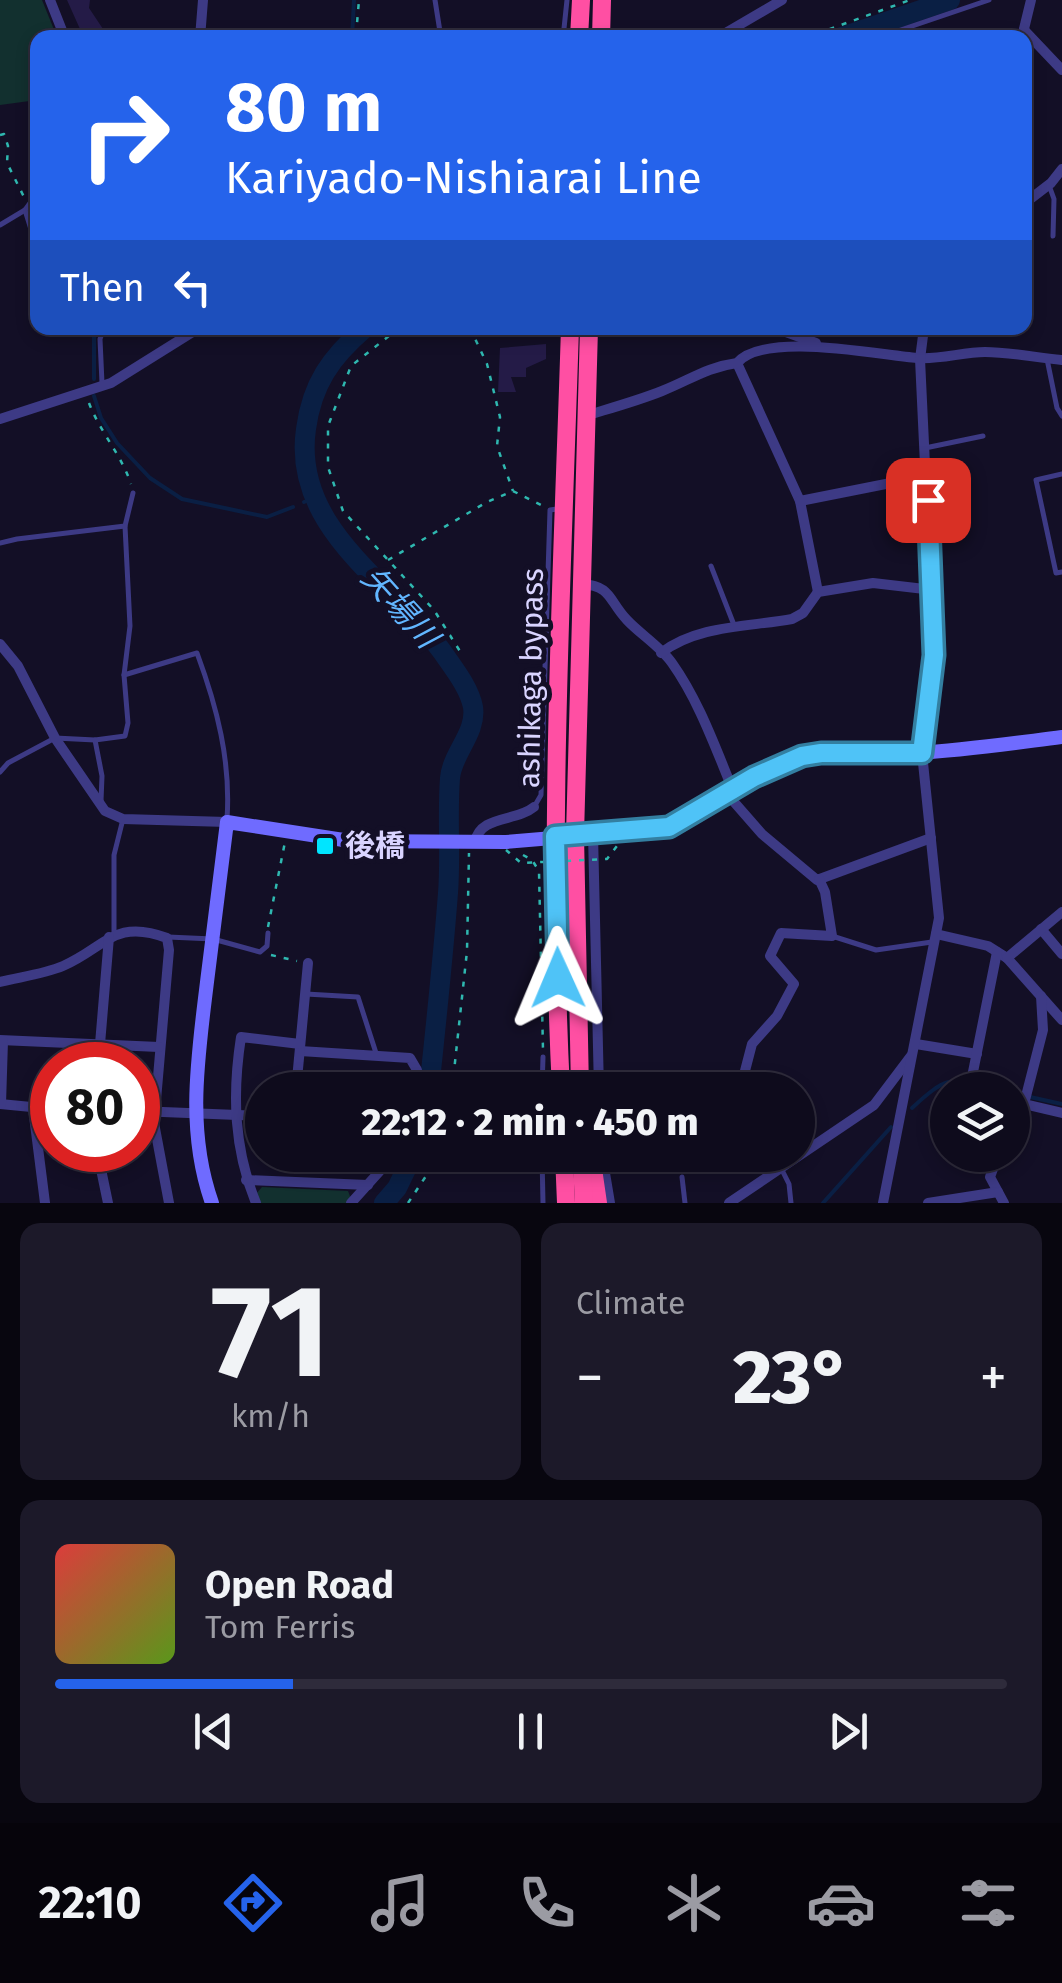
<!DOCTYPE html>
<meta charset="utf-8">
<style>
:root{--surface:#0e0b1c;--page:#1c1929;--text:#f1f3f6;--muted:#9b9ba3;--line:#2e2b3b;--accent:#2563eb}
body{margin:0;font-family:"Fira Sans","Noto Sans JP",sans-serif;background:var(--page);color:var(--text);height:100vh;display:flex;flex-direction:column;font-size:38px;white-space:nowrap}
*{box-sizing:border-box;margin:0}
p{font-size:32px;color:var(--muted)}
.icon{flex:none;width:55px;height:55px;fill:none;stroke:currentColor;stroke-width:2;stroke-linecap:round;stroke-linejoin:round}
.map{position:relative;height:1203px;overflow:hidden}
.panel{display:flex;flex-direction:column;gap:20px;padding:20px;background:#08060f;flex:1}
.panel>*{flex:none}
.hud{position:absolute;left:30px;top:30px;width:1002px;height:305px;border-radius:20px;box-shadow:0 5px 15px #0003,0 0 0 2px var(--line);background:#2563eb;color:#fff;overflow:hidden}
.controls{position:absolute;left:930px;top:1072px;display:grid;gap:20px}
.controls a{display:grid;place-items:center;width:100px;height:100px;border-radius:50%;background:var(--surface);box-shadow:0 5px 15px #0003,0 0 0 2px var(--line);font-size:50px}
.speed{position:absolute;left:30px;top:1042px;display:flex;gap:20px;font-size:50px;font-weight:700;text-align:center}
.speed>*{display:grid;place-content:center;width:130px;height:130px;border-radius:50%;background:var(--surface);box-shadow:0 5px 15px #0003,0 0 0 2px var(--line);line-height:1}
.speed .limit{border:15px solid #d22;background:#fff;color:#111}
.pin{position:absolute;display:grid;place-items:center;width:85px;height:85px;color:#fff;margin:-42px;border-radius:20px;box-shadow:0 5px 15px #0006}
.me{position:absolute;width:110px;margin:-55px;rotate:359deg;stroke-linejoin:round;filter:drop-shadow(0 0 8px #0008)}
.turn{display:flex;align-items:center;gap:35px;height:210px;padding:0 30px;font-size:45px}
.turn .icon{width:130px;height:130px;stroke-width:2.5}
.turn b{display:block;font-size:70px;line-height:85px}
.then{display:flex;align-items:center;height:95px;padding:0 30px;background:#0003;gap:20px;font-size:38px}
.big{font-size:75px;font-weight:800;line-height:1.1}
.panel .card{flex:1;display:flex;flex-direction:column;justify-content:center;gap:15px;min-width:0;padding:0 35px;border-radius:20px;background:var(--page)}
.panel .dial{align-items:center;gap:0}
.dial b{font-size:130px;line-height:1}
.song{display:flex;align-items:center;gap:30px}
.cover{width:120px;height:120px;border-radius:15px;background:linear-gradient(135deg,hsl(0 70% 55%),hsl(90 70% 35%))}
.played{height:10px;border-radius:5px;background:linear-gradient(90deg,var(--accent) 25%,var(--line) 25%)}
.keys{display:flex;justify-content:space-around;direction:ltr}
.heat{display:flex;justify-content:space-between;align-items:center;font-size:55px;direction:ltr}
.panel .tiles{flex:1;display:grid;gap:20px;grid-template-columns:1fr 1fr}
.card:last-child{grid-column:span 2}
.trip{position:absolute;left:245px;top:1072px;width:570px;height:100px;border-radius:50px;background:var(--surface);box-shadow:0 5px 15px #0003,0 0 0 2px var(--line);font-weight:800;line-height:100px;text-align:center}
.dock{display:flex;height:160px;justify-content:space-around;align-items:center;background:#06040b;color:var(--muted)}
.dock .icon{width:70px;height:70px}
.dock .current{color:var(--accent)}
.dock b{font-size:45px;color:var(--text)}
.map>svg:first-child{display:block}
.green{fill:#12302f}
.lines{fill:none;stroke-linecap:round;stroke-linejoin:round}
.stream{stroke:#0a1f44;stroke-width:4}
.river{stroke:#0a1f44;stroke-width:20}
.building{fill:#241b47}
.path{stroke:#2fb8b0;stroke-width:2.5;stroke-dasharray:5 8;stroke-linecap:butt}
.lane{stroke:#3d3a85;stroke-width:5}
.street{stroke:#3d3a85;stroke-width:10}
.secondary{stroke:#6f6bff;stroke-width:14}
.highway{stroke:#ff4fa3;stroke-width:18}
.path-bridge{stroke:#2fb8b0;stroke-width:2.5;stroke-dasharray:5 8;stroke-linecap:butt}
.route-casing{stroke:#337fa1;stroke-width:25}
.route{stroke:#4fc3f7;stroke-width:18}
.poi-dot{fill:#00e5ff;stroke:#130f26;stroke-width:4}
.labels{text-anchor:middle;stroke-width:10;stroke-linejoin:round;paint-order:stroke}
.street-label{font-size:30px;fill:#d9d4ff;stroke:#130f26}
.poi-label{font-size:30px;font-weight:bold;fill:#d9d4ff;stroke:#130f26;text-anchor:start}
.water-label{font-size:32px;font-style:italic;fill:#62b6ff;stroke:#130f26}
</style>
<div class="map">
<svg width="1062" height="1203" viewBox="0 0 1062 1203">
<rect width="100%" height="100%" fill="#130f26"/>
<g class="green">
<polygon points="0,0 42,0 57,37 38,38 37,100 0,105"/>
<polygon points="262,1187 348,1191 351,1199 347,1203 260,1203 256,1194"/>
</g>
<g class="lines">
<g class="stream">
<polyline points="352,38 354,0"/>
<polyline points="94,379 94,337 98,328"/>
<polyline points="94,396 101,418 117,443 150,478 182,499 267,517 293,507"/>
<polyline points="304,502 314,498"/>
<polyline points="1012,1093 1062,1104"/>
<path d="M912,1108C951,1072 951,1079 1000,1090"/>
<polyline points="823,1203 891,1127"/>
</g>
<g class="river">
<polyline points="839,38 950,0"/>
<path d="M365,328C331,357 312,384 306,429C291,532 399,586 448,660C458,674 470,691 473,707C477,733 452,753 450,778C447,816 451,855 448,893C443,959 436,1024 429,1090"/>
<polyline points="384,1203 397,1188 413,1155"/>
</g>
</g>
<g class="building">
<polygon points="67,0 90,0 89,8 109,38 84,38"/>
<polygon points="546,344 546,359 526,368 526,377 511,377 516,392 498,392 500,348"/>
</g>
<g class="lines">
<g class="path">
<polyline points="356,35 359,0"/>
<polyline points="693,38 695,38"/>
<polyline points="805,38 910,0"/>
<polyline points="0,135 4,134 8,146 7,163 24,197"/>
<polyline points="399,328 351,366 328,426 328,467 343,511 434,610 463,656"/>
<polyline points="470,328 487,364 500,417 497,446 513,491"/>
<path d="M89,403C100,432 121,454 131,484"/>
<polyline points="388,560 487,502 513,491 543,506"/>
<polyline points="523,855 532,860 539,871 543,1050"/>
<polyline points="268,927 285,842"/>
<polyline points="271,955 297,961"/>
<polyline points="452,1090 467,951 469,853"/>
<polyline points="408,1203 440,1155"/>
</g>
<g class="lane">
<polyline points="435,0 441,38"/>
<polyline points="563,38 567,0"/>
<polyline points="877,38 989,0"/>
<polyline points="1050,188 1054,199 1053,236"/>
<polyline points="25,210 38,252"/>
<polyline points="0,225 25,210 38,192"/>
<polyline points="1047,359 1057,408 1062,416"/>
<polyline points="102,383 100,339 104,328"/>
<polyline points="925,448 983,436"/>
<polyline points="1062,474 1036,480 1056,573 1062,572"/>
<polyline points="0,543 17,539 125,526 133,493"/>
<polyline points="711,566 734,625"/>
<path d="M124,675L197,653C217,707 231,761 227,819"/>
<polyline points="95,740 102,776 101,801"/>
<polyline points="0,772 8,763 55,738 95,740 125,736 128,723 124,675 130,626 125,526"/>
<polyline points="534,807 541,795 550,510 557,509"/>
<polyline points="114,933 114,855 123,819"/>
<polyline points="832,936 876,950 932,942"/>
<polyline points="168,937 213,939 260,952 267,946 268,933"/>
<polyline points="306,994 358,997 376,1053"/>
<polyline points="542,1090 543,1057"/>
<polyline points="542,1155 543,1203"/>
<polyline points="781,1168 789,1184 791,1203"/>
<polyline points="682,1177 685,1203"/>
</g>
<g class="street">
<polyline points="50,0 65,38"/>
<polyline points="1024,30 1062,70"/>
<polyline points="1022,37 1031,0"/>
<polyline points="200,38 203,0"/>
<polyline points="717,38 782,0"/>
<polyline points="1025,203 1051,183 1062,169"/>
<polyline points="775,328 816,343"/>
<polyline points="737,363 800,501 818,592"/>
<path d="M585,416C611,408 637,401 662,391C690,380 707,367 737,363C764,331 878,355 917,358C939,360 963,352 985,352C1011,352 1037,358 1062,360"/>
<polyline points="0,419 111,383 199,328"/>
<polyline points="800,501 926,476"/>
<path d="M582,584C612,586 608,600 627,620C640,634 661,647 672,663C699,701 715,747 733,790"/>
<polyline points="0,644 18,666 55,738 105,811 123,819 227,822"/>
<path d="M661,653C697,625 749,627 792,619L803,613L818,592L873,583L933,590"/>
<polyline points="727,794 762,834 817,880 931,838"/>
<polyline points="593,834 599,1090"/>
<path d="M475,842C480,815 516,822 534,807"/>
<polyline points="1041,929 1062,954"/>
<polyline points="936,934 988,946 1007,958 1062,1020"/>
<polyline points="1007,958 1062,912"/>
<path d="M0,982C20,977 44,974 63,966C105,948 114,918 167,938L169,950L154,1123L169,1203"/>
<polyline points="0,1040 159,1047"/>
<polyline points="100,1044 109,937"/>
<polyline points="916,1044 977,1054"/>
<polyline points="300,1051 410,1058 417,1070 412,1090"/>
<polyline points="743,1076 753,1090"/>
<polyline points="972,1077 997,952"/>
<polyline points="296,1090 308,963"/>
<polyline points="740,1090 752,1044 777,1016 794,984 770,956 781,933 832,936 825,892 819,879"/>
<polyline points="0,1104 52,1109"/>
<polyline points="1,1104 3,1041"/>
<polyline points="1024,1104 1043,1030 1041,996"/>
<polyline points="33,1108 45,1203"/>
<polyline points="138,1111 262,1116"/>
<polyline points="1012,1113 1016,1102 1062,1113"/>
<polyline points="97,1150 108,1203"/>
<polyline points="602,1155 610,1203"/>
<polyline points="998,1155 990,1177 1004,1203"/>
<polyline points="246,1180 368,1185"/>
<path d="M256,1203C234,1149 232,1095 241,1037L300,1044"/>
<polyline points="351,1203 379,1172 389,1155"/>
<polyline points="729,1203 874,1105 911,1056"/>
<polyline points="883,1203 939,918 922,753 934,655 920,359 924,328"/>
<polyline points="928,1203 998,1192"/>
</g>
<path class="secondary" d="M212,1203C186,1130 198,1057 207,982C214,929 220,875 227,822L350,841L506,842L660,829C712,815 750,769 803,756C839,747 880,755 917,753C966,750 1014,743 1062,737"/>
<g class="highway">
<polyline points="579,38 581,0"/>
<polyline points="601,38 602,0"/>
<path d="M561,1090C548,835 562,582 570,328"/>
<polyline points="580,1090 575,835 589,328"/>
<polyline points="564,1155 566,1203"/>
<polyline points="591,1155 598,1203"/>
<polyline points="582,1164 584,1203"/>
</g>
<polyline class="path-bridge" points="506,850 521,863 607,859 620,842"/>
</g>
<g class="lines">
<defs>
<polyline id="route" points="558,978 555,836 669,827 754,777 802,756 821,753 922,753 934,655 928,500"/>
</defs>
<use href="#route" class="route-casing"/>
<use href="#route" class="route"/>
</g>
<rect class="poi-dot" x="315" y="836" width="20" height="20" rx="5"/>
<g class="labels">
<g class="street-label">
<text transform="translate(531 678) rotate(-89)" y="10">ashikaga bypass</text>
</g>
<g class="poi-label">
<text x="345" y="856">後橋</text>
</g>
<g class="water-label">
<text transform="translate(400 607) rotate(48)" y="11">矢場川</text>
</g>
</g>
</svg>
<div class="controls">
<a><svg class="icon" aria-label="layers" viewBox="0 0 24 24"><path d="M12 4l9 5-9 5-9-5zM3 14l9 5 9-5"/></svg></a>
</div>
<div class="speed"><div class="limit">80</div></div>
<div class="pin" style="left:928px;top:500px;background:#d93025"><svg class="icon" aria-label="arrive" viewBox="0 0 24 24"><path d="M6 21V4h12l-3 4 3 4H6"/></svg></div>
<svg class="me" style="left:558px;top:978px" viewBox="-20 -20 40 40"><path d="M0-17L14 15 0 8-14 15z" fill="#4fc3f7" stroke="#fff" stroke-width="4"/></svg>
<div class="trip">22:12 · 2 min · 450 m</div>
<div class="hud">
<div class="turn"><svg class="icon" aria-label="right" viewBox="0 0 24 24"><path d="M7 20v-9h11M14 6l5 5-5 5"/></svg><div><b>80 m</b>Kariyado-Nishiarai Line</div></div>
<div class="then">Then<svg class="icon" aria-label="left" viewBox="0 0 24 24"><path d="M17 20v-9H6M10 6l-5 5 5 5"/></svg></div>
</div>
</div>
<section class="panel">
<div class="tiles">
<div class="card dial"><b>71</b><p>km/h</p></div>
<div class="card"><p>Climate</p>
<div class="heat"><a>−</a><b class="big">23°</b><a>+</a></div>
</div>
<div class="card">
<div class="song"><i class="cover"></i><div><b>Open Road</b><p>Tom Ferris</p></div></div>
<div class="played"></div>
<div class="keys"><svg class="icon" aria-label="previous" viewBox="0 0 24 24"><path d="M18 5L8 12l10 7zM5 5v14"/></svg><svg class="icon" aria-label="pause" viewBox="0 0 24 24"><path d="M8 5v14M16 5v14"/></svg><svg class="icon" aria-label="next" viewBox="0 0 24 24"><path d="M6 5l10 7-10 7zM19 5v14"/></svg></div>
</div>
</div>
</section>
<nav class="dock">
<b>22:10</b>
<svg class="icon current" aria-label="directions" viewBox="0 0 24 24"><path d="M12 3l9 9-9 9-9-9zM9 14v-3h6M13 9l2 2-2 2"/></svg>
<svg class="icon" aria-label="music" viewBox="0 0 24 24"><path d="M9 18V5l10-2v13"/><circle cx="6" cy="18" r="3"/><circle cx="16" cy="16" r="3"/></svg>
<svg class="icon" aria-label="phone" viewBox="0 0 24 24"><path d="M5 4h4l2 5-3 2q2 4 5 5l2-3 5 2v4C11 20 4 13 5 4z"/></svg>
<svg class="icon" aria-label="climate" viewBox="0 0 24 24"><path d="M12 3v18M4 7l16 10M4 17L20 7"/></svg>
<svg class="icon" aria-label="car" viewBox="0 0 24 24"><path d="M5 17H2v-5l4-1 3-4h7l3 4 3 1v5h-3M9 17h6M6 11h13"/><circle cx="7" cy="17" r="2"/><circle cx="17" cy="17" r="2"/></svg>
<svg class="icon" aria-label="filters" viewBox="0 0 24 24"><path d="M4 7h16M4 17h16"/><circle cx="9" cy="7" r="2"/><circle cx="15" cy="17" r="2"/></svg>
</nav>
